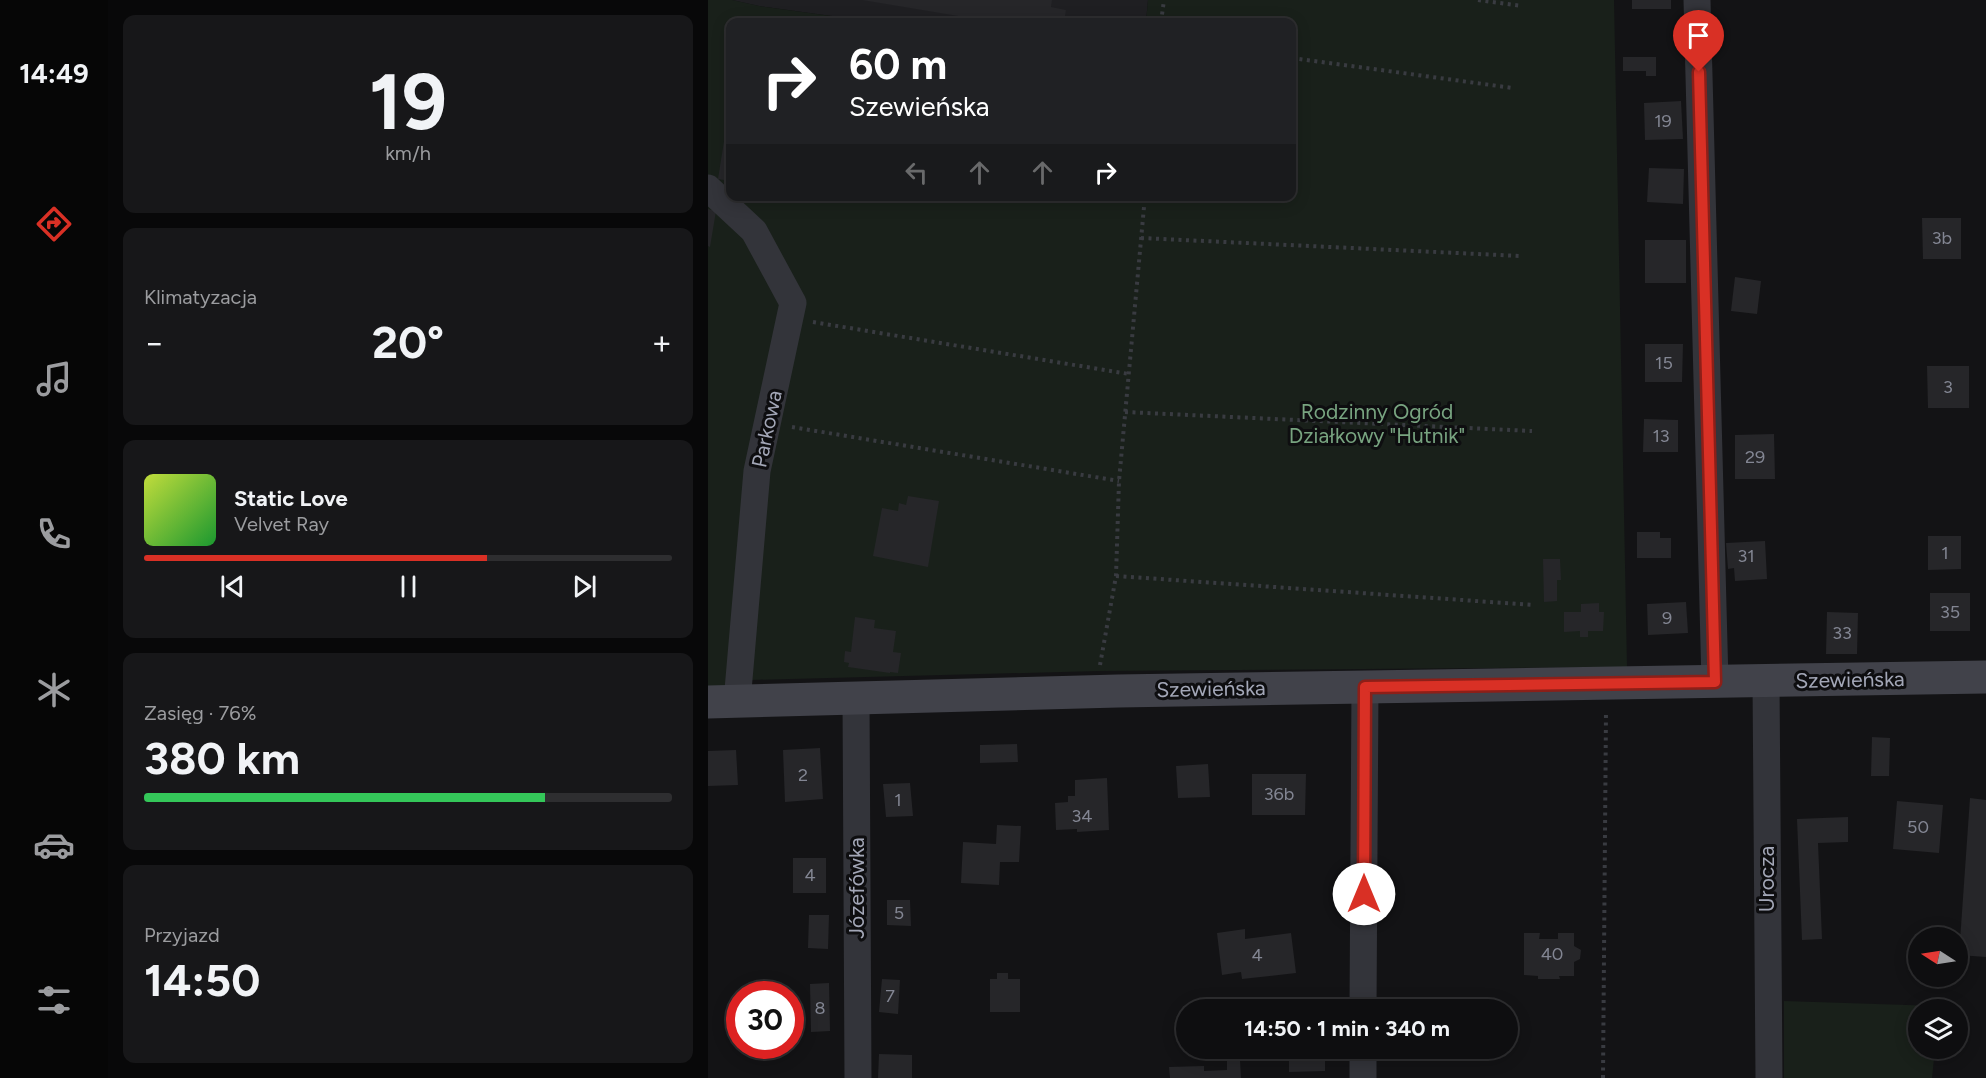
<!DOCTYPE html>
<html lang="pl">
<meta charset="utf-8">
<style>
:root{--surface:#0e0e10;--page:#171719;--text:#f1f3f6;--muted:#9b9c9f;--line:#2e2e30;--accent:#d93025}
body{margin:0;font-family:Figtree,sans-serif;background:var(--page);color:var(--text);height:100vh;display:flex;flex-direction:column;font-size:22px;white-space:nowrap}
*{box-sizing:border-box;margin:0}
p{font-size:20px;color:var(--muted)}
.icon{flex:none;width:33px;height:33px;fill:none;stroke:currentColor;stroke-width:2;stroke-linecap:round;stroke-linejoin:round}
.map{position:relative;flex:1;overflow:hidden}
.panel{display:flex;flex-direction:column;gap:15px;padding:15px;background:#080809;width:600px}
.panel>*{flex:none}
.guide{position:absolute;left:18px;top:18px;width:570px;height:183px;border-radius:12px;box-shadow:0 3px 15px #0003,0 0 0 2px var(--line);background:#202124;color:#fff;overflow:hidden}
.needle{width:39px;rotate:282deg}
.tools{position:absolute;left:1200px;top:927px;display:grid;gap:12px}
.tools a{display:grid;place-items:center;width:60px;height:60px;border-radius:50%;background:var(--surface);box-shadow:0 3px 15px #0003,0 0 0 2px var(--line);font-size:30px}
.speed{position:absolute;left:18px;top:981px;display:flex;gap:12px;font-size:30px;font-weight:700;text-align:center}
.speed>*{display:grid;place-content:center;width:78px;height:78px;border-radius:50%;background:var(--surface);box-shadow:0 3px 15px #0003,0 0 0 2px var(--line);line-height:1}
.speed .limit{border:9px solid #d22;background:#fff;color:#111}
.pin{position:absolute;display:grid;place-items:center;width:51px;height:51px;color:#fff;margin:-62px -26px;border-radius:50% 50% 50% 0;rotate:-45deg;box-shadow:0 0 6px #0007}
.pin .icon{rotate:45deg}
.me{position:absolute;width:66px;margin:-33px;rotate:0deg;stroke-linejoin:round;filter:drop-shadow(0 0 4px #0008)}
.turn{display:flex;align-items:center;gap:21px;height:126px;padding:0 24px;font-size:27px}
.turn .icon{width:78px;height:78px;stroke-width:2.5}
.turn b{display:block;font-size:42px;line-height:51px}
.lanes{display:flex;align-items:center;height:57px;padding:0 24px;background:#0003;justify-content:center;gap:30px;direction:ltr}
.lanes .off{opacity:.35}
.big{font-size:45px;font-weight:700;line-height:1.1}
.panel .card{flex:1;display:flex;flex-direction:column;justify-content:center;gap:9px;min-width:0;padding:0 21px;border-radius:12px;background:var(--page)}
.panel .dial{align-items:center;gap:0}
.dial b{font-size:78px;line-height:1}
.song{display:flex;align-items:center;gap:18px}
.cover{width:72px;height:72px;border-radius:9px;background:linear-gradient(135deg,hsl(70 70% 55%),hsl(130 70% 35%))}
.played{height:6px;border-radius:3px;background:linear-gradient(90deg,var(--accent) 65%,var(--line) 65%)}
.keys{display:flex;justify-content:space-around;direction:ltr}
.heat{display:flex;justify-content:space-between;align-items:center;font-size:33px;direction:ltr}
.charge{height:9px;border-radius:4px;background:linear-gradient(90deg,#34c759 76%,var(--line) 0)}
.trip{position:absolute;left:468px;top:999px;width:342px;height:60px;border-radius:30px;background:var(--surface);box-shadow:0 3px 15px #0003,0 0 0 2px var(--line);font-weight:700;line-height:60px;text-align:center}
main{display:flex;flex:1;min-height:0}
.menu{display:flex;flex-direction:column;width:108px;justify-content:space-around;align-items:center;background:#060606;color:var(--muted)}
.menu .icon{width:42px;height:42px}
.menu .active{color:var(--accent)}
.menu b{font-size:27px;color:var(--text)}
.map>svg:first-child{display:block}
.built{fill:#1f1f22}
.green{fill:#19201a}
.building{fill:#262629}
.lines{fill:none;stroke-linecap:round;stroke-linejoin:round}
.path{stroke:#393b41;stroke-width:4;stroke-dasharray:3 4.5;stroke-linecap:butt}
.street{stroke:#33343a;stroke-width:27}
.secondary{stroke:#41424a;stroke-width:33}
.route-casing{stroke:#8d1f18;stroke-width:15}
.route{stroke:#d93025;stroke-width:10}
.labels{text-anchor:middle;stroke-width:6;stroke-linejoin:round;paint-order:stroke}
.number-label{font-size:18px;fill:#838693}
.park-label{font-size:21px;fill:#78a480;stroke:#0e0e10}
.street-label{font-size:21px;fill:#a3a7b7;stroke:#0e0e10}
</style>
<main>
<nav class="menu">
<b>14:49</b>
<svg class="icon active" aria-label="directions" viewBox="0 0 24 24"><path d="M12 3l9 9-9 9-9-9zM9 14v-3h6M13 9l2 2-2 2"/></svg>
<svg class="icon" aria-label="music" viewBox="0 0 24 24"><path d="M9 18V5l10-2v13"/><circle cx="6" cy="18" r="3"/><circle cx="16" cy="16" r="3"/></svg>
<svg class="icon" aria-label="phone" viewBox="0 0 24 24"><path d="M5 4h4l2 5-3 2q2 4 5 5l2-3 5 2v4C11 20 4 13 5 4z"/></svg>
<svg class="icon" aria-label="climate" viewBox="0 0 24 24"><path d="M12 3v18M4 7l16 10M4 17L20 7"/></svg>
<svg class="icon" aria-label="car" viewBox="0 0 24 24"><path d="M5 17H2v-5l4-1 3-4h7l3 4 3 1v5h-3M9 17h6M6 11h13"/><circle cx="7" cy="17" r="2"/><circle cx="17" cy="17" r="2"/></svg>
<svg class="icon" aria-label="filters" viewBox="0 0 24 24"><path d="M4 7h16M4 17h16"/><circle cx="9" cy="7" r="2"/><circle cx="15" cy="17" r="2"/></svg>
</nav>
<section class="panel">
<div class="card dial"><b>19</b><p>km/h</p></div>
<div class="card"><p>Klimatyzacja</p>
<div class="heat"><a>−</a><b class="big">20°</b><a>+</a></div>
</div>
<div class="card">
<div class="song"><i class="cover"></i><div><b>Static Love</b><p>Velvet Ray</p></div></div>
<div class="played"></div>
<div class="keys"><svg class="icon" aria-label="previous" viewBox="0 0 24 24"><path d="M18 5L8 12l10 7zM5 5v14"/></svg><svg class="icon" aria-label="pause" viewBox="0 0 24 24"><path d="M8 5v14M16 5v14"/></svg><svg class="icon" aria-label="next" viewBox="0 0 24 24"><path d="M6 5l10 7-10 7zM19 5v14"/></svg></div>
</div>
<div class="card"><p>Zasięg · 76%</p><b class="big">380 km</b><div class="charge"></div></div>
<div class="card"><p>Przyjazd</p><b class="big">14:50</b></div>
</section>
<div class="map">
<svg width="1278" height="1078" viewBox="0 0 1278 1078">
<rect width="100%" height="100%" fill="#131315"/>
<polygon class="built" points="24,0 440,0 438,22 167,22 51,6"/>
<g class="green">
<polygon points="0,0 24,0 51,6 167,22 22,22 22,196 584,196 584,22 438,22 440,0 906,0 919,667 391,671 41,680 58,477 93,295 85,303 49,471 29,702 0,702"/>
<polygon points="1076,1001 1230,1006 1229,1009 1210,1010 1210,1048 1227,1049 1224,1078 1076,1078"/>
</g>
<g class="building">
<polygon points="154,0 344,0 343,7 358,10 356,22 286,22"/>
<rect x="924" y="0" width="39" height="9"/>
<polygon points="915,57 948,57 948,76 938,76 938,71 915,71"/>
<polygon points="973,101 975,139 937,140 936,103"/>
<polygon points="21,110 22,110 22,181 10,179"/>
<polygon points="941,168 976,169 975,204 939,202"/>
<polygon points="0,209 8,211 2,247 0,246"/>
<polygon points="1214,218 1253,218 1253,259 1215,259"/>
<rect x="937" y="240" width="41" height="43"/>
<polygon points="1027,277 1053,281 1049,314 1023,311"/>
<polygon points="937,344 975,344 974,382 937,382"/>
<polygon points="1219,366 1261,366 1261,408 1220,408"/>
<polygon points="936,419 970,420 970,452 935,452"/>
<polygon points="1066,434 1067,479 1027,479 1027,435"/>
<polygon points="200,496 231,501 220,567 165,556 174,508 190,511 191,503 198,505"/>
<polygon points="929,532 952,532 952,538 963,538 963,558 929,558"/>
<polygon points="1220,536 1253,536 1253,569 1220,570"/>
<polygon points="1057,541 1059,579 1027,581 1026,568 1020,569 1018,543"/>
<polygon points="835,559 852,559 853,580 849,580 849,601 836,602"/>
<rect x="1222" y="593" width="40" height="38"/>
<polygon points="978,602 980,633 940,635 939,604"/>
<polygon points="891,603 891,612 896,612 895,631 880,631 880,637 872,637 872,631 856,632 856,612 873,612 873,604"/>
<polygon points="1119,612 1150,613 1149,654 1118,654"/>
<polygon points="147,617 167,620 166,628 188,631 185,652 193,653 190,673 182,672 182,673 140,667 141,663 136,662 137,651 143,652"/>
<polygon points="1164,737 1182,738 1181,776 1163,776"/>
<polygon points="309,744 310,762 272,763 272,745"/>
<polygon points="112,748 115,799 77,802 75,750"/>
<polygon points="28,750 30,785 0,786 0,751"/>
<polygon points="500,764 502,797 470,798 468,766"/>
<polygon points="544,774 598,774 597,815 544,815"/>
<polygon points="399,778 401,830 369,832 369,829 348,830 347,803 360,802 360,796 367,796 367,780"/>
<polygon points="202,783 205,816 178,817 175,784"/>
<polygon points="1262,798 1278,800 1278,957 1251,955"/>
<polygon points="1189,801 1235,805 1231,853 1185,849"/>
<polygon points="1140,817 1140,842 1110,843 1114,939 1094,940 1089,819"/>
<polygon points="289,825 313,826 311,862 292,862 291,885 253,883 255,842 288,844"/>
<rect x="85" y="858" width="33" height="35"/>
<polygon points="179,900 202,900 203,926 179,925"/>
<polygon points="101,915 121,915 120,949 100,948"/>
<polygon points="537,929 537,939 583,933 588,973 534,979 533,972 514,975 509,933"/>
<polygon points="816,933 832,933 831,939 850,939 850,933 866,933 866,946 873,950 872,959 866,962 866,976 851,976 852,979 830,979 830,976 816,975"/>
<polygon points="289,973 300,973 300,979 312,979 312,1012 282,1012 282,979 289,979"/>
<polygon points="174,979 192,980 190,1014 171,1012"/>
<polygon points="121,983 122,1031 103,1032 102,984"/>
<polygon points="581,1048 617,1048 617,1071 581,1072"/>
<polygon points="171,1054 204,1055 204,1078 170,1078"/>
<polygon points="532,1060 533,1078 462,1078 461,1067 496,1066 496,1071 519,1070 519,1061"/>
</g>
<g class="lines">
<g class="path">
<polyline points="770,0 814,6"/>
<polyline points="453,22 456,0"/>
<polyline points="584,58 805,88"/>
<polyline points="433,238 812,256"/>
<polyline points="105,322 421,374"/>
<polyline points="417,412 824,431"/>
<polyline points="84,427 411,481"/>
<polyline points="408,576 826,605"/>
<polyline points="392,665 408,576 411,481 437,196"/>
<polyline points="895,1078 898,711"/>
</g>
<g class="street">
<polyline points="989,0 1007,682"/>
<polyline points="0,188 46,231 85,303 49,471 29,702"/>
<polyline points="1058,681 1061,1078"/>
<polyline points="148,698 150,1078"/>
<polyline points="655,1010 657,687"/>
<polyline points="655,1078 655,1048"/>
</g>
<polyline class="secondary" points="0,702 410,691 1278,677"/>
</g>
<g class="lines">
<defs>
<polyline id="route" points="656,894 657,687 1007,682 991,72"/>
</defs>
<use href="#route" class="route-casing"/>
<use href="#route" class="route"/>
</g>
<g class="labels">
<g class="number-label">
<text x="955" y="127">19</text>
<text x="1234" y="244">3b</text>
<text x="956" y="369">15</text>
<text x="1240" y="393">3</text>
<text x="953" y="442">13</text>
<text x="1047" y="463">29</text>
<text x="1237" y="559">1</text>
<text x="1038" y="562">31</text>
<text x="1242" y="618">35</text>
<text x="959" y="624">9</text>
<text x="1134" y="639">33</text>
<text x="95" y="781">2</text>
<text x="571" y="800">36b</text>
<text x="190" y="806">1</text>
<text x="374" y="822">34</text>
<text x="1210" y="833">50</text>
<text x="102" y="881">4</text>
<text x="191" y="919">5</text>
<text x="844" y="960">40</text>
<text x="549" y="961">4</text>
<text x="182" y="1002">7</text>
<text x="112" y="1014">8</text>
</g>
<g class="park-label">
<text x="669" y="419">Rodzinny Ogród<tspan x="669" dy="24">Działkowy "Hutnik"</tspan></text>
</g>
<g class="street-label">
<text transform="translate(59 429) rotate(-78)" y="7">Parkowa</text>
<text transform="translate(1142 680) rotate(-1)" y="7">Szewieńska</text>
<text transform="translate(503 689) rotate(-1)" y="7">Szewieńska</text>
<text transform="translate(1059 879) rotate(-90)" y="7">Urocza</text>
<text transform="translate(149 888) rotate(-90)" y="7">Józefówka</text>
</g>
</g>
</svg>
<div class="tools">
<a><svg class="needle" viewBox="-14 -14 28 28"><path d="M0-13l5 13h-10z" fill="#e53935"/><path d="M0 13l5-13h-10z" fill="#9b9c9f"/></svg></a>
<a><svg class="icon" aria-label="layers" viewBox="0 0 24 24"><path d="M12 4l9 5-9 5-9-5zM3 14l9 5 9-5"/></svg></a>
</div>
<div class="speed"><div class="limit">30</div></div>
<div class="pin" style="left:991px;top:72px;background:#d93025"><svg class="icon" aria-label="arrive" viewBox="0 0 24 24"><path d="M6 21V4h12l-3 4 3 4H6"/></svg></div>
<svg class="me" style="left:656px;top:894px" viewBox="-20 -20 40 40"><circle r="19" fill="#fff"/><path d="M0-13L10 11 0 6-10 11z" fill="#d93025"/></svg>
<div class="trip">14:50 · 1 min · 340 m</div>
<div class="guide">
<div class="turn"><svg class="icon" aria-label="right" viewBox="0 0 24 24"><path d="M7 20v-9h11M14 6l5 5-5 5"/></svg><div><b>60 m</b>Szewieńska</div></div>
<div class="lanes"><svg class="icon off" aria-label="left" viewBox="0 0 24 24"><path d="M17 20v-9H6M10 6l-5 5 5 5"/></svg><svg class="icon off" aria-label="ahead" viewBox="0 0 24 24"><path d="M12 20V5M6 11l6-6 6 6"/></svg><svg class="icon off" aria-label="ahead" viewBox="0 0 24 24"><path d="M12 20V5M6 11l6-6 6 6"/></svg><svg class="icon" aria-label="right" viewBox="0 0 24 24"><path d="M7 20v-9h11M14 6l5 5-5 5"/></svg></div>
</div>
</div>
</main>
